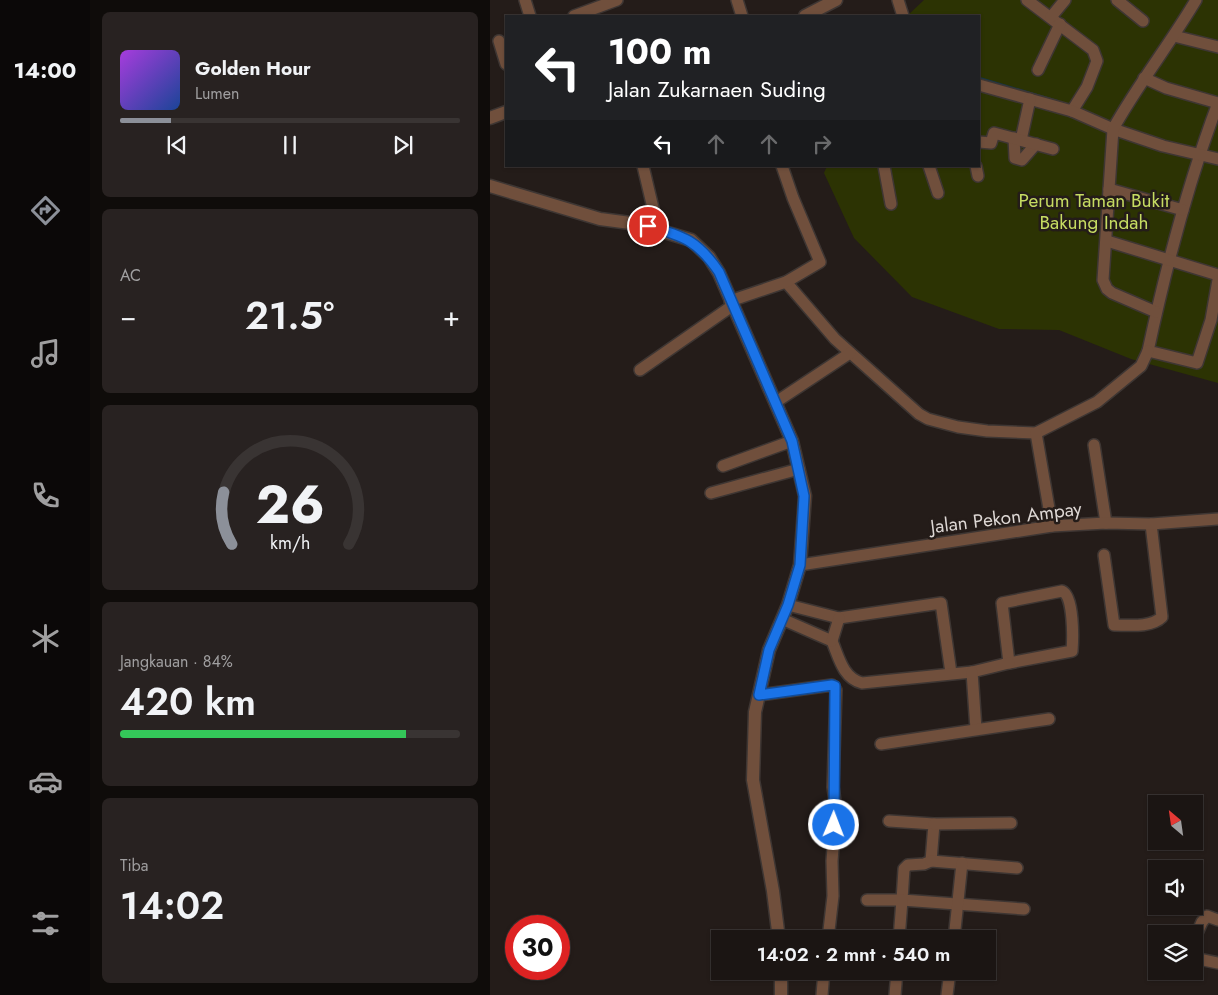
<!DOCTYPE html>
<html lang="id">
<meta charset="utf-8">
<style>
:root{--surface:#1b1513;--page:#282221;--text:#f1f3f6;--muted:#a09fa0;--line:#393433;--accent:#8c9099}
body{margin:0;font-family:Jost,sans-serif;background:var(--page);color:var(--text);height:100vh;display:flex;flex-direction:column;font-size:19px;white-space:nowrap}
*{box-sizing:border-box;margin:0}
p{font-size:16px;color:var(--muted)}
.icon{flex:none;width:28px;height:28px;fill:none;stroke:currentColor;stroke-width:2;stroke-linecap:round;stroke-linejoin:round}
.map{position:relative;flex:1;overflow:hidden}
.side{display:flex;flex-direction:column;gap:12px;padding:12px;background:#0f0c0a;width:400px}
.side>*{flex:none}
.hud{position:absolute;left:15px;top:15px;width:475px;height:152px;border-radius:0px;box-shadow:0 1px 4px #0004,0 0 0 1px var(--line);background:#202124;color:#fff;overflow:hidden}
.needle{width:32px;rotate:331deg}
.fabs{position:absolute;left:658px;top:795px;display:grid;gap:10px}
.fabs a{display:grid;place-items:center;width:55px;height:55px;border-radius:0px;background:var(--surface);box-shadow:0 1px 4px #0004,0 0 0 1px var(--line);font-size:25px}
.speed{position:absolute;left:15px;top:915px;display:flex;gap:10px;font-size:25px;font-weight:700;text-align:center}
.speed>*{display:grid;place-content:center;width:65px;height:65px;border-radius:50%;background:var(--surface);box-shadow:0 1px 4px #0004,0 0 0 1px var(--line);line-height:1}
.speed .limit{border:8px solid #d22;background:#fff;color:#111}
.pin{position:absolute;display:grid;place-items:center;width:42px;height:42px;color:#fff;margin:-21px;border:2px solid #fff;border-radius:50%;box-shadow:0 1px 5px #0007}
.me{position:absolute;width:55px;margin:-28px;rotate:1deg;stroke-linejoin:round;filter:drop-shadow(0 0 4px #0008)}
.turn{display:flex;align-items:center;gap:18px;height:105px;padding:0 20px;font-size:22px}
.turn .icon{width:65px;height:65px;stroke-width:2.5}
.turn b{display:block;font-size:35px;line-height:42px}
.lanes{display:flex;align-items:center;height:48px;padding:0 20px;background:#0003;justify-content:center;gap:25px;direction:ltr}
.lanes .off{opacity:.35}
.big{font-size:38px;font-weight:600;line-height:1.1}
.side .widget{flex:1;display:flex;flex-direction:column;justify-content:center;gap:8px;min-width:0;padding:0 18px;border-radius:8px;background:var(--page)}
.side .dial{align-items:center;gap:0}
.dial svg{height:130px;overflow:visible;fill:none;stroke:var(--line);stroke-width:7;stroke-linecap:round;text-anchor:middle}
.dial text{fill:var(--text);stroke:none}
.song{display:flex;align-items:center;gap:15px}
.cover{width:60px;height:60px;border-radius:8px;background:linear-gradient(135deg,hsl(280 70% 55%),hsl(220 70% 35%))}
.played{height:5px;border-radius:2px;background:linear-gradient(90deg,var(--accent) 15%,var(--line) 15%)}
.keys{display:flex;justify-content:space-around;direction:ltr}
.heat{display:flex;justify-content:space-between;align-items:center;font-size:28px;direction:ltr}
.charge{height:8px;border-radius:4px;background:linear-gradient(90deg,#34c759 84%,var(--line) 0)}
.trip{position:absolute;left:221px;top:930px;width:285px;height:50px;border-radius:0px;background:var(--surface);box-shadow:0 1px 4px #0004,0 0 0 1px var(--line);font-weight:600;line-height:50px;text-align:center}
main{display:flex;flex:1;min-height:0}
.tabs{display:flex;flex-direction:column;width:90px;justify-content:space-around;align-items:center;background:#0b0808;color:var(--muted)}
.tabs .icon{width:35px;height:35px}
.tabs .current{color:var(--accent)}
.tabs b{font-size:22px;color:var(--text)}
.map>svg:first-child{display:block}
.green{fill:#2c3303}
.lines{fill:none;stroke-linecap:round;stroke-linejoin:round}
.stream{stroke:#183647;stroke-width:2.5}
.minor-casing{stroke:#3e3633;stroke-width:14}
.tertiary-casing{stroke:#3e3633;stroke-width:15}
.minor{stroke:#704f3c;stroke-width:11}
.tertiary{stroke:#704f3c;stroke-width:12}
.route-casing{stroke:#114b97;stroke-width:12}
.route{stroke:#1a73e8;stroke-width:9}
.labels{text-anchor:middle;stroke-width:5;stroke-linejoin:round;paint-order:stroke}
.park-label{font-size:19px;fill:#c6db62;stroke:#241c19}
.street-label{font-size:19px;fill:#ddd7d4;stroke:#241c19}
</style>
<main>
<nav class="tabs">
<b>14:00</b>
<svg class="icon current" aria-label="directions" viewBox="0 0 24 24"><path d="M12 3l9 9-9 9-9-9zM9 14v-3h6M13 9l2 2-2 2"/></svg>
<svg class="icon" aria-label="music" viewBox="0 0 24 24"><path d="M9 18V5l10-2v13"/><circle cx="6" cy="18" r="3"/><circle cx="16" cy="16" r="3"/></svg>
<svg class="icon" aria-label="phone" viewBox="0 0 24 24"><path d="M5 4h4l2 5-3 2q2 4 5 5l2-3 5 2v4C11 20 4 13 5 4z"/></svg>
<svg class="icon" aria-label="climate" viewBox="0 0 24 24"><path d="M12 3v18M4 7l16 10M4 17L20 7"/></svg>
<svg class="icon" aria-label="car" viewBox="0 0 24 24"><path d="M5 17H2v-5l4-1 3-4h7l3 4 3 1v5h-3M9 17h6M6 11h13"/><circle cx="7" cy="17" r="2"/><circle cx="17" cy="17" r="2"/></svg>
<svg class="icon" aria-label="filters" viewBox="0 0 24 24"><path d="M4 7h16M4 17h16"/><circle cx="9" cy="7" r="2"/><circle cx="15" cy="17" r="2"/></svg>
</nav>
<section class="side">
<div class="widget">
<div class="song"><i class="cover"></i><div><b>Golden Hour</b><p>Lumen</p></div></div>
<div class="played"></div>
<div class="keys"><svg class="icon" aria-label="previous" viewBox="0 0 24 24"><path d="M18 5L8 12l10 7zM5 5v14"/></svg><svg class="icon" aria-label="pause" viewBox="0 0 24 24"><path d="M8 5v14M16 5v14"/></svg><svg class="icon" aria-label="next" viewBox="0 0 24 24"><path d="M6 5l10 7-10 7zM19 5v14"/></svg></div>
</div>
<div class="widget"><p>AC</p>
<div class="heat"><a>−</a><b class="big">21.5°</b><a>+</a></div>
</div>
<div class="widget dial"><svg viewBox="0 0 100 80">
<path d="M14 69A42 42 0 1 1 86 69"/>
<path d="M14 69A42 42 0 0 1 9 37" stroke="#8c9099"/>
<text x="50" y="56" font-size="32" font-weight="700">26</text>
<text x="50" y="72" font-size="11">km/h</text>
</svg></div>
<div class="widget"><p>Jangkauan · 84%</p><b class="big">420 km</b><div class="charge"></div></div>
<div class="widget"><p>Tiba</p><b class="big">14:02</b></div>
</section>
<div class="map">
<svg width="728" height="995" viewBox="0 0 728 995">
<rect width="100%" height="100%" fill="#241c19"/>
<polygon class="green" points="434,0 728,0 728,383 641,359 569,330 509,329 422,297 364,238 334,173 337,166 489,166 489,16 417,16"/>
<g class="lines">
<polyline class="stream" points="489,78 567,101"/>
<defs>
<g id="minor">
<polyline points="35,0 40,16"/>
<polyline points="247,0 252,16"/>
<polyline points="408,0 413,16"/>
<polyline points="537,0 603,50 607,61 597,87 582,111"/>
<polyline points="627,0 653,21"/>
<polyline points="84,16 127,0"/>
<polyline points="561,17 575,0"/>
<polyline points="684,36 728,47"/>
<polyline points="9,41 16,64"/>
<polyline points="548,70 570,24"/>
<path d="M654,78L676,88L728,103C698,183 676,267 658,351L707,363L721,320L728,280"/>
<polyline points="489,85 582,111 623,129 673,146 728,159"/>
<polyline points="524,138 525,158 532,160 546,144"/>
<polyline points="531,140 540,99"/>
<polyline points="489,142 501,143 504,133 563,149"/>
<polyline points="153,166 168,229"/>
<polyline points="394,166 401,204"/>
<polyline points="439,166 448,193"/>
<polyline points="486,166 488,176"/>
<polyline points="619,189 693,210"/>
<polyline points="617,241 728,275"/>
<polyline points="296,282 345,339 429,414 438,419 468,427 497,431 546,433 607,402 651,366 658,351"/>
<polyline points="240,301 296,282 330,262 303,198 292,166"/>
<path d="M666,312L622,293L617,289L613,280L623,129C648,84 680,44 706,0"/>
<polyline points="150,370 242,306"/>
<polyline points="286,402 360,353"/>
<polyline points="546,433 562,526"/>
<polyline points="604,445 616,523"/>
<polyline points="233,466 302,441"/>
<polyline points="221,493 309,469"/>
<path d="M614,555L624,625C638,625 661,628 672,617L661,524"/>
<polyline points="310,565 562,526 616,523 661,524 728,519"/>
<path d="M572,591C584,596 583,639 582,651L519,663L512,603Z"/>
<polyline points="298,605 349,618 451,603 461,673"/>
<path d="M292,619L342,641C349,658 353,678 372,683L482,672L519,663"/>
<polyline points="342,641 349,618"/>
<polyline points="482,672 486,729"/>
<polyline points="269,695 342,685 346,690 343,787 346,808 342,861 343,896 338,939"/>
<polyline points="391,744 559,719"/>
<polyline points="399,821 444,824 441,861 434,864 418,865 414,869 412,900 534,909"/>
<polyline points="444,824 521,823"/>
<polyline points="441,861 527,868"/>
<polyline points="377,900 412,900 409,939"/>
<polyline points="464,939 472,863"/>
<polyline points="704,940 712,922 717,916 728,920"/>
<polyline points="704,958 728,963"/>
<polyline points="332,995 334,971"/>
<polyline points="405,995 407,971"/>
<polyline points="457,995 460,971"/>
</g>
<g id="tertiary">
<polyline points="315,16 346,0"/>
<polyline points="0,118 16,112"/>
<polyline points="0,186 110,219 148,224 201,240 219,257 229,273 302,441 315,496 310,565 298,605 279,650 265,712 263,780 283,891 289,939"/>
<polyline points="291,995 291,971"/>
</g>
</defs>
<use href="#minor" class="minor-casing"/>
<use href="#tertiary" class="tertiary-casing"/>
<use href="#minor" class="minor"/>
<use href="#tertiary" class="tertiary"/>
</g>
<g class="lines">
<defs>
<path id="route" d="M158,226C194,236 208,241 229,272L302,441L314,496L310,565L298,605L279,650L269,695L342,685L345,686L344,825"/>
</defs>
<use href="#route" class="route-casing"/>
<use href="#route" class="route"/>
</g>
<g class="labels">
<g class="park-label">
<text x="604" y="207">Perum Taman Bukit<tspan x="604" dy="22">Bakung Indah</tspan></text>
</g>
<g class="street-label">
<text transform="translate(516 517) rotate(-7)" y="7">Jalan Pekon Ampay</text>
</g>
</g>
</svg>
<div class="fabs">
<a><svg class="needle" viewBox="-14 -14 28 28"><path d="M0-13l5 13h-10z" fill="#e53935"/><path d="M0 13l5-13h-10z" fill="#a09fa0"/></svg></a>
<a><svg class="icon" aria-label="sound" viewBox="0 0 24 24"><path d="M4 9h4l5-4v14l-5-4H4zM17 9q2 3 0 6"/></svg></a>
<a><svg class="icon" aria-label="layers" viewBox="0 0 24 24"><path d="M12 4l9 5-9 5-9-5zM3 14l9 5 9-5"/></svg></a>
</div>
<div class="speed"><div class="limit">30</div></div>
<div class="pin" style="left:158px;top:226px;background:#d93025"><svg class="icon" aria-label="arrive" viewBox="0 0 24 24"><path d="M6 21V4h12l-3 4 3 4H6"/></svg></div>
<svg class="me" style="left:344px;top:825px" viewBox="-20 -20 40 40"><circle r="17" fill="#1a73e8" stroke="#fff" stroke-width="3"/><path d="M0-11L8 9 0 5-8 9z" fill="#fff"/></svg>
<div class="trip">14:02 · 2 mnt · 540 m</div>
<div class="hud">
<div class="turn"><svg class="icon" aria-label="left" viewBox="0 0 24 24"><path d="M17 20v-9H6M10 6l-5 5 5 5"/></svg><div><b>100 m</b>Jalan Zukarnaen Suding</div></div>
<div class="lanes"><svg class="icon" aria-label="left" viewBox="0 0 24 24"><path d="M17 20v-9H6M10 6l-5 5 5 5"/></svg><svg class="icon off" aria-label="ahead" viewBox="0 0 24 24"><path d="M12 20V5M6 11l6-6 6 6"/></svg><svg class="icon off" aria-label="ahead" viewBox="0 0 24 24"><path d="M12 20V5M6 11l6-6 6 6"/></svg><svg class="icon off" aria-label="right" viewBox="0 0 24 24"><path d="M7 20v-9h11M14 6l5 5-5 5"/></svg></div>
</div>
</div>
</main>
